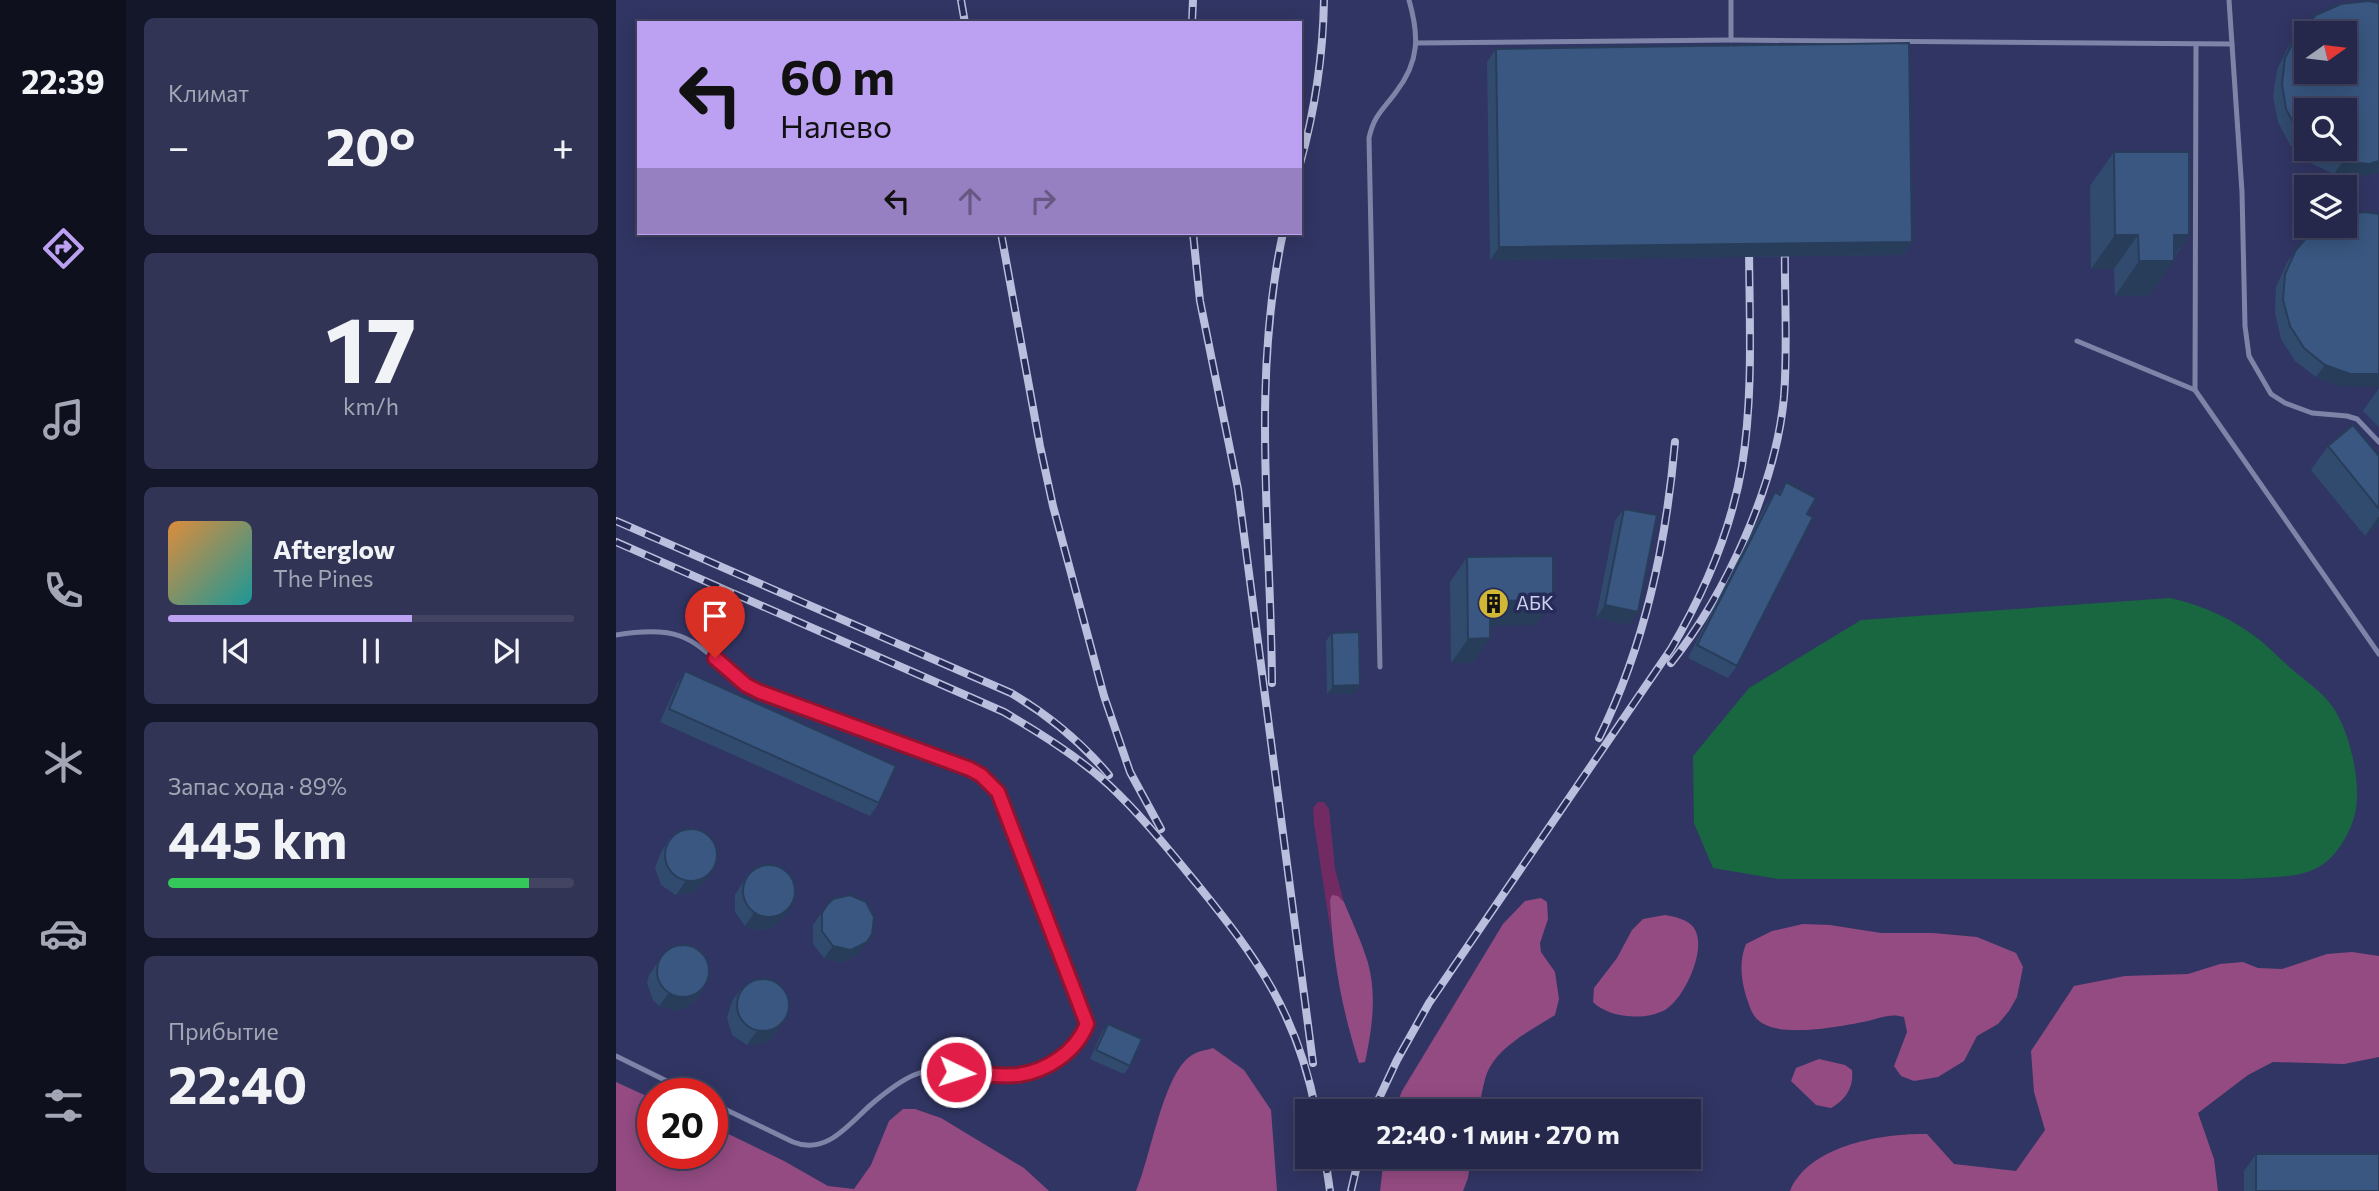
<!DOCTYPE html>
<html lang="ru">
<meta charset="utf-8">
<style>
:root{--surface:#25284a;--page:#313454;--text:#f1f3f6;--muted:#a3a6b5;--line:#424462;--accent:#bca0f2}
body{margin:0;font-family:Commissioner,sans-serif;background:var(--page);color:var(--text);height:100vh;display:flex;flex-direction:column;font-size:26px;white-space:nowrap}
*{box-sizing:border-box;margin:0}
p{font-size:23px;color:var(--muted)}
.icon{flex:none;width:38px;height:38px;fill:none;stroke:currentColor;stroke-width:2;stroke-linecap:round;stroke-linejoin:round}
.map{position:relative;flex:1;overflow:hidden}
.sheet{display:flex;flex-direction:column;gap:18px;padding:18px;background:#141629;width:490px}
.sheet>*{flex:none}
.hud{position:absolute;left:21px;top:21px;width:665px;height:214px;border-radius:0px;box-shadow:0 4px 18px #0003,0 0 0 2px var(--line);background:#bca0f2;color:#111;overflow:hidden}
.needle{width:46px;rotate:76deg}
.buttons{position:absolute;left:1678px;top:21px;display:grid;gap:14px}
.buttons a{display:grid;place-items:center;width:63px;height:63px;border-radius:0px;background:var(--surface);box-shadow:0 4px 18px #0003,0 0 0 2px var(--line);font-size:35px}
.speed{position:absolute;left:21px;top:1078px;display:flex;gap:14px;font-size:35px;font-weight:700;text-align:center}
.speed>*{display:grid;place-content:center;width:91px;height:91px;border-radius:50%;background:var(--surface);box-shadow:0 4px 18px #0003,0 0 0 2px var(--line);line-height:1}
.speed .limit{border:10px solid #d22;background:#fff;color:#111}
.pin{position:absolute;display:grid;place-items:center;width:60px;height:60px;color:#fff;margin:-72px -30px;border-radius:50% 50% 50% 0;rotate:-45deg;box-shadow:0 0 7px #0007}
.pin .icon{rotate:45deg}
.me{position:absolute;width:77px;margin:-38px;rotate:94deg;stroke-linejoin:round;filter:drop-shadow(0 0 5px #0008)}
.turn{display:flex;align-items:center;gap:24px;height:147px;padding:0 28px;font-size:32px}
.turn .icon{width:91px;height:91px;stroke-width:2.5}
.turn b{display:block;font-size:49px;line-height:60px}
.lanes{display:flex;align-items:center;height:66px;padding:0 28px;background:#0003;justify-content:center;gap:35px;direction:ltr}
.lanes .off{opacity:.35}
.big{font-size:52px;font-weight:700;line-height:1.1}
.sheet .widget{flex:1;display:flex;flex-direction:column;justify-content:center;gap:10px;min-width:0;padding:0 24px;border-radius:10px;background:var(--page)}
.sheet .dial{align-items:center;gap:0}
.dial b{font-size:91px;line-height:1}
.song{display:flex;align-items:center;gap:21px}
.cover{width:84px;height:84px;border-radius:10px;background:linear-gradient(135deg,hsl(30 70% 55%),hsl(180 70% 35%))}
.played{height:7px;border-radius:4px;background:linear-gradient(90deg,var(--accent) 60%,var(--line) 60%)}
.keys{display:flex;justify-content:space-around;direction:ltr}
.heat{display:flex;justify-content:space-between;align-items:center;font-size:38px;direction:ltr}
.charge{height:10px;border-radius:5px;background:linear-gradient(90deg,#34c759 89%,var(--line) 0)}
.trip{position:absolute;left:679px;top:1099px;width:406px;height:70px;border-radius:0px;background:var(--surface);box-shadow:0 4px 18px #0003,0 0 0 2px var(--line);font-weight:700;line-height:70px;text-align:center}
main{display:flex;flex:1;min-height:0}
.menu{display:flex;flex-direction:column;width:126px;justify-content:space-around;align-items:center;background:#0f101e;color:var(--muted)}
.menu .icon{width:49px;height:49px}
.menu .active{color:var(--accent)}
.menu b{font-size:32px;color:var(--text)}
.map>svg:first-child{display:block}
.green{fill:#722b62}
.forest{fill:#944b82}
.water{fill:#186741}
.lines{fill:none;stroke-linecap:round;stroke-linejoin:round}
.service{stroke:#7e84a8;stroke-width:5}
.rail-casing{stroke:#babfdd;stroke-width:8}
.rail{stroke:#272b57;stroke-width:5;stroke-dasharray:16;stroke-linecap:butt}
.wall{fill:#314b6f;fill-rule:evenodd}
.shaded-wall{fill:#283d5a}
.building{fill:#395781;stroke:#283d5a;stroke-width:2;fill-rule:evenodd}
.route-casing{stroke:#92132f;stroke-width:18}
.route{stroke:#e11d48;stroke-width:12}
.labels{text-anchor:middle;stroke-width:7;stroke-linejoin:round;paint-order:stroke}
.poi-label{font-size:19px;fill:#ccd1ed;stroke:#272b57;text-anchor:start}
</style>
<main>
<nav class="menu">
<b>22:39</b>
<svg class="icon active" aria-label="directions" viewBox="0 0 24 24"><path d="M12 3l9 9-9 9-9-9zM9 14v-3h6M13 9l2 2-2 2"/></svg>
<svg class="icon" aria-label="music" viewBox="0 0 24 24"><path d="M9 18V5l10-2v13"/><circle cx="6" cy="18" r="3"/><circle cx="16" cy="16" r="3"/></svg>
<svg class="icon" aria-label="phone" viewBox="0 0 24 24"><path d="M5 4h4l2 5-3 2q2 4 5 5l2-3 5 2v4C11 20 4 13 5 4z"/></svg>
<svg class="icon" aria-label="climate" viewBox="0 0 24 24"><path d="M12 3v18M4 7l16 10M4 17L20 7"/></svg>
<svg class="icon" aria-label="car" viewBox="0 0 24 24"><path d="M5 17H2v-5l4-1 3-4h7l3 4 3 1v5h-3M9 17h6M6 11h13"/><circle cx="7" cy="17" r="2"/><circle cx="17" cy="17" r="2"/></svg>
<svg class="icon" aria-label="filters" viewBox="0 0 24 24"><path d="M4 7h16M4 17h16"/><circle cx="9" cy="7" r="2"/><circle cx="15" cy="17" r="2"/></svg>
</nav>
<section class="sheet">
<div class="widget"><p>Климат</p>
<div class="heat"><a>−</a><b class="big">20°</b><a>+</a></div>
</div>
<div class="widget dial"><b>17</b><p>km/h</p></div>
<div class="widget">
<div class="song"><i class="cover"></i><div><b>Afterglow</b><p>The Pines</p></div></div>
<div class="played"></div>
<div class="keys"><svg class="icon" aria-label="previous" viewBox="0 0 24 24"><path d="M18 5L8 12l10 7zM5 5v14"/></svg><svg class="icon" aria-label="pause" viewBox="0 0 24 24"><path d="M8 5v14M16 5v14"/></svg><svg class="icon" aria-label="next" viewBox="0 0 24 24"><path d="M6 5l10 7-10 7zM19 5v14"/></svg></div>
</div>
<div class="widget"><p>Запас хода · 89%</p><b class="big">445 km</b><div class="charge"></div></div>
<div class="widget"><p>Прибытие</p><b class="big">22:40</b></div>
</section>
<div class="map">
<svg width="1763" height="1191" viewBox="0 0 1763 1191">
<rect width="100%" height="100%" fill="#313563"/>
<polygon class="green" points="702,802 708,802 713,809 719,869 728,902 722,896 714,900 715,934 698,823 697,808"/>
<g class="forest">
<path d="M716,895L722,896L728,902C736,922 746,942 752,963C761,995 756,1030 749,1062L743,1063C726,1010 716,956 714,900Z"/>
<path d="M925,898L931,902L932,919L924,943L925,952L939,972L943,999L939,1015C916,1030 882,1046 871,1073C867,1084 865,1099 862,1111H778L786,1091L887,924L909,901Z"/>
<path d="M1049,915C1059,917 1072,919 1078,928C1092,949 1068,999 1049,1010C1028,1021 993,1018 977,1002L978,988L1001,958L1016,930L1027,919Z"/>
<path d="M1187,924L1214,925L1265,933H1317L1361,937L1400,953L1407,967L1401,997L1393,1011L1382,1024L1361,1036L1348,1061L1322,1077L1298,1081L1285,1076L1278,1066L1291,1032L1288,1017C1273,1012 1261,1020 1247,1022C1222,1027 1167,1037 1146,1023C1136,1017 1134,1007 1130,996C1125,979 1123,961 1130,944L1156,931Z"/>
<path d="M1736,952L1763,956V1057L1728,1064L1657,1062L1632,1075L1582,1113L1598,1159L1602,1191H1174C1193,1145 1267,1133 1311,1134L1338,1164L1400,1171L1429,1130L1418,1092L1415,1051L1458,986L1509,976L1572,974L1604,964L1627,962L1642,968L1666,969L1711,954Z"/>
<path d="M597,1048L628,1070L655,1110L661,1191H520C535,1157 547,1073 576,1055C582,1051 591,1050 597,1048Z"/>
<path d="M1203,1059L1229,1065L1236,1070C1238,1088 1229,1100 1215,1108L1200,1105L1175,1081L1180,1068Z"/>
<polygon points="0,1082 37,1099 37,1153 96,1153 96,1126 168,1161 212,1186 238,1189 255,1165 273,1121 287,1109 299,1109 325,1118 408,1168 433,1191 0,1191"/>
<polygon points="768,1157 855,1157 852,1178 847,1191 764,1191"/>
</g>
<path class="water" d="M1554,598C1587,605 1619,620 1645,641C1656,650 1666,661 1677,670C1690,681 1706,692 1716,706C1734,731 1746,784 1739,814C1734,834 1719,860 1699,869C1677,879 1650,877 1626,879H1162L1097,868L1078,823L1077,756L1133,688L1245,620Z"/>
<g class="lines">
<g class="service">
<polyline points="1115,0 1115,40"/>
<polyline points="1613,0 1626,192 1629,326 1633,356 1655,394 1669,403 1696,413 1731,416 1741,419 1763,442"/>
<polyline points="801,43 1115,40 1616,44"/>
<polyline points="1461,341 1579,390 1763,654"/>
<polyline points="1579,390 1580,45"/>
<path d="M0,635C73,623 78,643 130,686L365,775L382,792L470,1024C465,1039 456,1048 444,1057C396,1095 343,1056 298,1075C284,1081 270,1092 258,1102C234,1122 212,1156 177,1142L96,1103"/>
<path d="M764,667L753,138C758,115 767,110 780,92C804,61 803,35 793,0"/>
<polyline points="0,1056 77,1094"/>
</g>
<defs>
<g id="rail">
<polyline points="345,0 349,23"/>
<polyline points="576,23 577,0"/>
<path d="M684,164C699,110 707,57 708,0"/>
<polyline points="385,233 424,446 437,506 488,696 514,772 545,829"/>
<polyline points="577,233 584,301 622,489 697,1063"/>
<path d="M0,521L395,693C434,716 464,741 493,775"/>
<path d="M0,542L388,712C425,734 461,756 493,785C525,815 553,850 581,884C642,959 681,1014 700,1111"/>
<path d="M1055,663C1110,594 1160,485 1168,397C1172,344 1168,291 1169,238"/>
<path d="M656,683C655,533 635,380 667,233"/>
<path d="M983,738C1029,645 1050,545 1059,442"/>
<path d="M757,1111L781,1060L813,1003L1055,649C1088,593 1115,531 1126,466C1138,392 1133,313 1133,238"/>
<polyline points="709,1157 714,1191"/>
<polyline points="735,1191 743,1157"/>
</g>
</defs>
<use href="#rail" class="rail-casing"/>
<use href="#rail" class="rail"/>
</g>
<g class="wall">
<path d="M1763,3V172L1744,177L1718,174L1694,163L1674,145L1662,122L1657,96L1661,70L1672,47L1681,34ZM1690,110L1729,149H1690Z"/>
<polygon points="880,49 1296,242 1287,255 874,260 871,62"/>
<polygon points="1498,152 1573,235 1534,295 1499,296 1498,269 1475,269 1474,186"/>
<polygon points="1680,250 1725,386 1700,377 1679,361 1665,339 1659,313 1660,287 1671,263"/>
<polygon points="1763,388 1763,427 1747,411"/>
<polygon points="1712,446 1763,456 1763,524 1749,536 1695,470"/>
<polygon points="1170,482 1191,514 1121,666 1112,678 1072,658 1150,505 1159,492 1162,494"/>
<polygon points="1008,509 1013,625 980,618 999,521"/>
<polygon points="851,557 920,625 874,625 857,663 835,663 834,582"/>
<polygon points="716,633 738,694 711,694 710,641"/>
<polygon points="69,671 263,803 254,816 44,722 61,684"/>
<polygon points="53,839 90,881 77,893 60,895 45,885 39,868 45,852"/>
<polygon points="132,874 169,916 156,928 138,930 129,926 119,912 119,895"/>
<polygon points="211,905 242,954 226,963 208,958 197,944 197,925"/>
<polygon points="42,962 91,984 77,1003 61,1011 43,1006 37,1000 31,983 33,975"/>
<polygon points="125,989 165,1025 156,1038 149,1043 131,1045 116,1035 111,1018 116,1001"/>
<polygon points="492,1024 514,1066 508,1074 474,1059 486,1032"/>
<polygon points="1640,1154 1763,1191 1628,1191 1628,1171"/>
</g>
<g class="shaded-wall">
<polygon points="1727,161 1763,161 1763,172 1744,177 1718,174"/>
<polygon points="1499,235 1522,235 1498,269 1475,269"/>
<polygon points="1558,235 1573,235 1555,261 1558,261 1534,295 1499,296 1523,261"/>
<polygon points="1296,242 1287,255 874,260 883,247"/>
<polygon points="1709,365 1763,374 1763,387 1725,386 1700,377"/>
<polygon points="1763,516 1763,524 1749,536"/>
<polygon points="937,600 920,625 857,626 874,601"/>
<polygon points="989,605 1022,612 1013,625 980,618"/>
<polygon points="874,638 857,663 835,663 852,639"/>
<polygon points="744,685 738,694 711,694 717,686"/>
<polygon points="99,868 90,881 77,893 60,895 69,882"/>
<polygon points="178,903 169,916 156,928 138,930 129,926 138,913"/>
<polygon points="251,942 242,954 226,963 208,958 217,946"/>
<polygon points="91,984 77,1003 61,1011 43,1006 52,994"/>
<polygon points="165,1025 156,1038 149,1043 131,1045 140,1032"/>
</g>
<g class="building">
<path d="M1752,1L1763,3V161L1753,164L1727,161L1701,149H1729V110H1690V139L1683,133L1670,109L1666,84L1669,58L1681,34L1700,15L1725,4ZM1690,33H1729V72H1690Z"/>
<polygon points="1293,43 1296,242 883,247 880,49"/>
<polygon points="1498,152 1573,152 1573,235 1558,235 1558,261 1523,261 1522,235 1499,235"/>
<polygon points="1748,212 1763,214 1763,374 1734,374 1709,365 1688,348 1674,326 1667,300 1669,274 1680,250 1697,230 1705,226 1729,226 1729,215"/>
<polygon points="1737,425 1763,456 1763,509 1712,446"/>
<polygon points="1170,482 1200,498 1191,514 1197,517 1121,666 1081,645 1159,492 1164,495"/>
<polygon points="1008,509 1041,515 1022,612 989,605"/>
<polygon points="937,556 937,600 874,601 874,638 852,639 851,557"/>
<polygon points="743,632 744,685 717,686 716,633"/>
<polygon points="69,671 280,766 263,803 53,709"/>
<circle cx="75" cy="855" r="26"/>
<circle cx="153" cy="891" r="26"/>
<polygon points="234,895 250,902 258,917 256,934 251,942 235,950 217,946 206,931 206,913 211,905 217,899"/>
<circle cx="67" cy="971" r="26"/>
<circle cx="147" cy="1005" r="26"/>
<polygon points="492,1024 526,1039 514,1066 480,1050"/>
<rect x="1640" y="1154" width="123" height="37"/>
</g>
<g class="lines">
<defs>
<path id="route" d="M99,658L130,685L144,692L354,769L365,775L382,792L471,1024C460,1052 431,1071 402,1075C382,1077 360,1073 340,1072"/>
</defs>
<use href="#route" class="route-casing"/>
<use href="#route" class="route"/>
</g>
<defs>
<symbol id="building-disc" viewBox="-11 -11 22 22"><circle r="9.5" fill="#d1b736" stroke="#272b57"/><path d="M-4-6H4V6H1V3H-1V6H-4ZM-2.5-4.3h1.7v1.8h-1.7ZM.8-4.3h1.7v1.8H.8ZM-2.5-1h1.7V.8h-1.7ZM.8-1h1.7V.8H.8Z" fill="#111"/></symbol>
</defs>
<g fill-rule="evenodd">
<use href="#building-disc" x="860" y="586" width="35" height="35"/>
</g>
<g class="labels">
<g class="poi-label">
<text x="900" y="610">АБК</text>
</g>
</g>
</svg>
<div class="buttons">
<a><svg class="needle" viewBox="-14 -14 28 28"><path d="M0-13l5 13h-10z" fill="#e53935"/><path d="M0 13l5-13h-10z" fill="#a3a6b5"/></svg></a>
<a><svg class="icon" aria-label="search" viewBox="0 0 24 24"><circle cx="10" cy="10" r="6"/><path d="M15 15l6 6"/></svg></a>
<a><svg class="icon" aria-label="layers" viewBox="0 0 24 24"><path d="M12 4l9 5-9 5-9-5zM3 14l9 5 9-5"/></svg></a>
</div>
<div class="speed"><div class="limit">20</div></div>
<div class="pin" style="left:99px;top:658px;background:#d93025"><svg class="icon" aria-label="arrive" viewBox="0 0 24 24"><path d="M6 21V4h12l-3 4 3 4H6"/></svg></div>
<svg class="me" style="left:340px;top:1072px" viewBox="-20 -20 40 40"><circle r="17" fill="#e11d48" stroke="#fff" stroke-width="3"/><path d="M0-11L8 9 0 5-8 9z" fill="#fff"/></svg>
<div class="trip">22:40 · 1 мин · 270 m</div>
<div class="hud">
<div class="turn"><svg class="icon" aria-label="left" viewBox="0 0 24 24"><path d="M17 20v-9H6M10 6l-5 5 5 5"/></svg><div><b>60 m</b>Налево</div></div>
<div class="lanes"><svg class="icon" aria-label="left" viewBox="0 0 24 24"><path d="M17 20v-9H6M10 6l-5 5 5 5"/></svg><svg class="icon off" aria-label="ahead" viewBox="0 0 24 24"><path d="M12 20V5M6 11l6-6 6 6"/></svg><svg class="icon off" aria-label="right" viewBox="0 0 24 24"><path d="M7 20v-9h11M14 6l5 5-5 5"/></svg></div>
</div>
</div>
</main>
